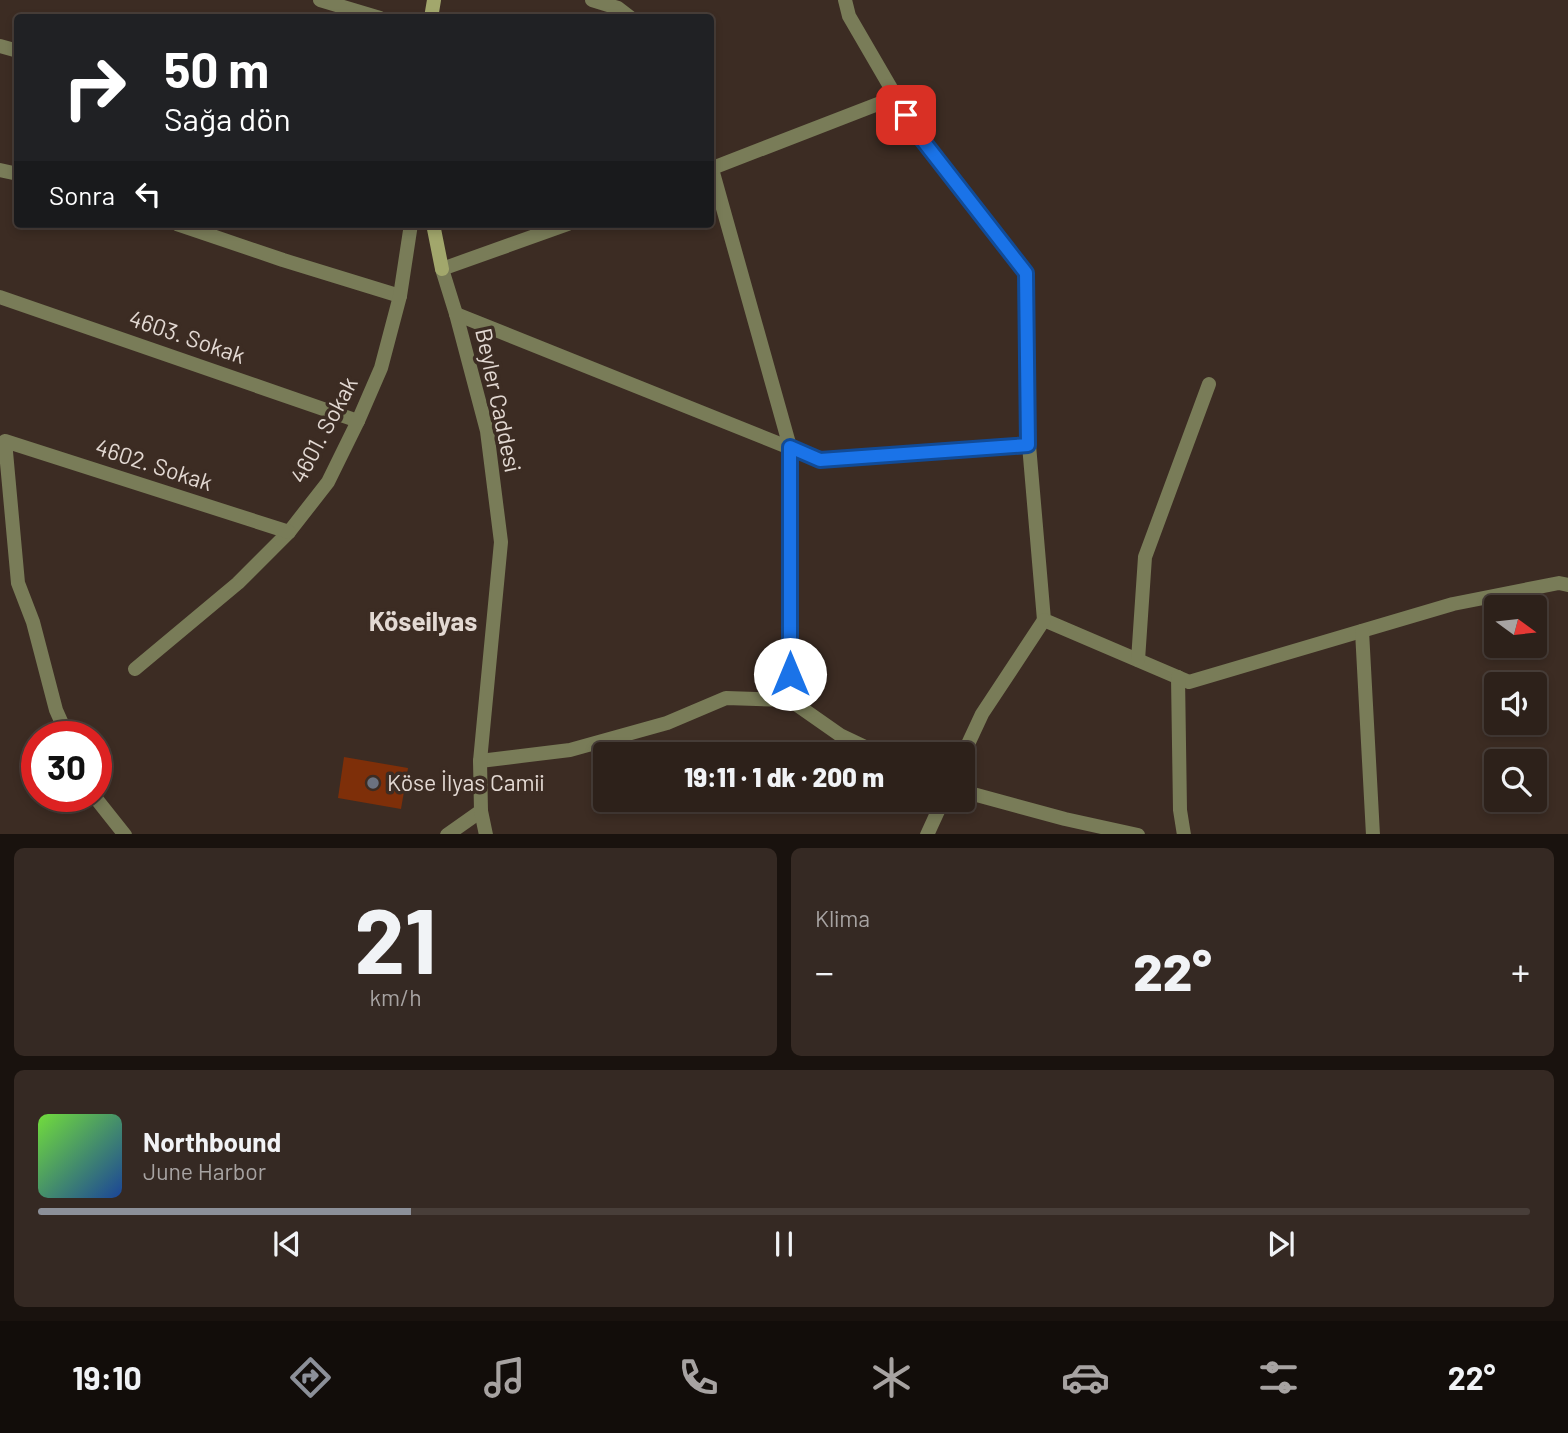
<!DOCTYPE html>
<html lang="tr">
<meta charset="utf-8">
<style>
:root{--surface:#2d211a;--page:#352923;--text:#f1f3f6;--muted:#a7a3a2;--line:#483e39;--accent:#8c9099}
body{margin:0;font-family:Barlow,sans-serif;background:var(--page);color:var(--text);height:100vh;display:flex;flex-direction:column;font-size:26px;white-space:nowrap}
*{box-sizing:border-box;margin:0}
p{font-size:23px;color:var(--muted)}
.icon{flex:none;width:38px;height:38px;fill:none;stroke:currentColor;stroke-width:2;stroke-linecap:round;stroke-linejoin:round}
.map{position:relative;height:834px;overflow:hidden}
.details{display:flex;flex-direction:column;gap:14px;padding:14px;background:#19120e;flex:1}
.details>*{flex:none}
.top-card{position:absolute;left:14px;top:14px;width:700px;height:214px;border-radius:7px;box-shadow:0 4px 10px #0003,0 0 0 2px var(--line);background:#202124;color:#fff;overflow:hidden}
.needle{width:46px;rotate:105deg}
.tools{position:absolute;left:1484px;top:595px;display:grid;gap:14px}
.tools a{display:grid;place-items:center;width:63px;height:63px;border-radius:7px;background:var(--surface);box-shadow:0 4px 10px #0003,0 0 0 2px var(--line);font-size:35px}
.speed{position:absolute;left:21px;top:721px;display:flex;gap:14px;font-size:35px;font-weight:700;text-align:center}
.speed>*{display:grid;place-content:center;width:91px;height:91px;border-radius:50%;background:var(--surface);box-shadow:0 4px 10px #0003,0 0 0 2px var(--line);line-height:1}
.speed .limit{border:10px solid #d22;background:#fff;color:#111}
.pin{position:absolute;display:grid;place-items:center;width:60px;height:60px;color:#fff;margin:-30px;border-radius:14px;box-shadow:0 4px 10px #0006}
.me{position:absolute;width:77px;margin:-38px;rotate:0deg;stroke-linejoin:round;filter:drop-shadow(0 0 5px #0008)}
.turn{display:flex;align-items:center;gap:24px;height:147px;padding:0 35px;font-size:32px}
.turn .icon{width:91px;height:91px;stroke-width:2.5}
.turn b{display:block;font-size:49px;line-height:60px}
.then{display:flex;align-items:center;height:66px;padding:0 35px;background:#0003;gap:14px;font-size:26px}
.big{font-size:52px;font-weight:800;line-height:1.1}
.details .widget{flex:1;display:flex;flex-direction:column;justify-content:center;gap:10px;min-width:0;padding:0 24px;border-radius:10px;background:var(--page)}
.details .dial{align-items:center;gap:0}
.dial b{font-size:91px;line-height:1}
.song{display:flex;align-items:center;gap:21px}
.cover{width:84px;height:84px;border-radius:10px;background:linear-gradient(135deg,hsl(100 70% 55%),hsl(220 70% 35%))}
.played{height:7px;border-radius:4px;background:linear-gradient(90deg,var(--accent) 25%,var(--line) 25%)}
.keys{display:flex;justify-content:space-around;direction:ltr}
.heat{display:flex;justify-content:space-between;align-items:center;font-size:38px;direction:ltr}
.details .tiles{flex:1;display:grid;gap:14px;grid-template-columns:1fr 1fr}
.widget:last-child{grid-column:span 2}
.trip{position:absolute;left:593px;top:742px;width:382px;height:70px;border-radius:7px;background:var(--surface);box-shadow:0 4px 10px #0003,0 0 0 2px var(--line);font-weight:800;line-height:70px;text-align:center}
.dock{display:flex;height:112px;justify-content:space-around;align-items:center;background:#120d0a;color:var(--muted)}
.dock .icon{width:49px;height:49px}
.dock .on{color:var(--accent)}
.dock b{font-size:32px;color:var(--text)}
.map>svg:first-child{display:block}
.building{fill:#7e2f09}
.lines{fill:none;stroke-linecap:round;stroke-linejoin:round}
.minor{stroke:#797c58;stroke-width:14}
.tertiary{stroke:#797c58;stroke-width:14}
.secondary{stroke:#a2a76c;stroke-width:14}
.route-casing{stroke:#114b97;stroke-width:18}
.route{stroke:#1a73e8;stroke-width:12}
.worship-dot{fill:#6b7280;stroke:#3c2c23;stroke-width:2.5}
.labels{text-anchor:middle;stroke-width:7;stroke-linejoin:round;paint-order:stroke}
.street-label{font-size:23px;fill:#e3d9d3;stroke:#3c2c23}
.poi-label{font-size:23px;fill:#e3d9d3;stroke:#3c2c23;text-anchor:start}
.quarter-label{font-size:26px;font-weight:bold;fill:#e3d9d3;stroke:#3c2c23}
</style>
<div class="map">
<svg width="1568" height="835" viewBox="0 0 1568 835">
<rect width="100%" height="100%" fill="#3c2c23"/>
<polygon class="building" points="344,757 408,768 401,809 338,798"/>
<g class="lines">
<g class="minor">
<polyline points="320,0 380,18"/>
<polyline points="592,0 618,8 631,18"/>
<polyline points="845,0 849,16 917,133 1025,273 1029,445 1044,620 1189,682 1453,604 1559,583 1568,585"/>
<polyline points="0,46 18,51"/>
<polyline points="710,162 790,447 790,700"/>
<polyline points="710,169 896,97"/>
<polyline points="0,170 18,174"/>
<polyline points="177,224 283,260 400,296"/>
<polyline points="442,269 568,224"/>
<polyline points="0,297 358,421"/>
<polyline points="456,314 820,460 1029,445"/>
<polyline points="1362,631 1373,835"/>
<polyline points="1138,660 1145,557 1209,384"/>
<polyline points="135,669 238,583 289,532 328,482 358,421 381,368 400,296 411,224"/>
<polyline points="1178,677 1180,810 1184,835"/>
<polyline points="68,737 56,710 33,622 18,583 5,441 289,532"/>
<polyline points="962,757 982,714 1044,620"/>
<polyline points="480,761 570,750 667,723 726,698 790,700 840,735 880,754"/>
<polyline points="962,791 1065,819 1138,835"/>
<polyline points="94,796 125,835"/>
<polyline points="447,835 481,811"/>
<polyline points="927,835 943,800"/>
</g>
<polyline class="tertiary" points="442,269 456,314 487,431 501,542 480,761 481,811 486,835"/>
<g class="secondary">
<polyline points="431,18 434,0"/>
<polyline points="433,224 442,269"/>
</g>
</g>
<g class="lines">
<defs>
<polyline id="route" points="790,674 790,447 820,460 1028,445 1026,273 917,133 906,115"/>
</defs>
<use href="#route" class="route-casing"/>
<use href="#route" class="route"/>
</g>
<circle class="worship-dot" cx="373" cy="783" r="7"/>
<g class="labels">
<g class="street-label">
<text transform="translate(187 337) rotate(19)" y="8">4603. Sokak</text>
<text transform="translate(498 400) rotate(78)" y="8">Beyler Caddesi</text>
<text transform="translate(324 430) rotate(-62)" y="8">4601. Sokak</text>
<text transform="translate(154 465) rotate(18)" y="8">4602. Sokak</text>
</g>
<g class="poi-label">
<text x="387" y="791">Köse İlyas Camii</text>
</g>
<g class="quarter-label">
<text x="423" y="631">Köseilyas</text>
</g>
</g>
</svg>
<div class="tools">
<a><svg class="needle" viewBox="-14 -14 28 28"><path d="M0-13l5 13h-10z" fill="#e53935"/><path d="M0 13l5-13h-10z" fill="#a7a3a2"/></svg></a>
<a><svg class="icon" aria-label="sound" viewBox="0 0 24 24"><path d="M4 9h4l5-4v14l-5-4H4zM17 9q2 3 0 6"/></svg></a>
<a><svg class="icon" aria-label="search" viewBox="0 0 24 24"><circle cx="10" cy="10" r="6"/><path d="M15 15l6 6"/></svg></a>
</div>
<div class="speed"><div class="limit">30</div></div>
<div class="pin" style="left:906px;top:115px;background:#d93025"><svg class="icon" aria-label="arrive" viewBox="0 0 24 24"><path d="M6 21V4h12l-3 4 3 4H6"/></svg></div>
<svg class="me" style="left:790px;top:674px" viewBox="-20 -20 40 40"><circle r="19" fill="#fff"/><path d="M0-13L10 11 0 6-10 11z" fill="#1a73e8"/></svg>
<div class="trip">19:11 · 1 dk · 200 m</div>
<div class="top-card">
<div class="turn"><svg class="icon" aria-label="right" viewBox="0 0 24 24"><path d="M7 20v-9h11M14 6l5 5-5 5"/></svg><div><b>50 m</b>Sağa dön</div></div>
<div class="then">Sonra<svg class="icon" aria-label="left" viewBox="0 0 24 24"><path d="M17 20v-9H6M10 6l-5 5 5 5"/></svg></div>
</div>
</div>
<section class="details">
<div class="tiles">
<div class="widget dial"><b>21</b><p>km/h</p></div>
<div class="widget"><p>Klima</p>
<div class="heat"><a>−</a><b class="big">22°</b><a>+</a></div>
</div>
<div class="widget">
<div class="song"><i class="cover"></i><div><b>Northbound</b><p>June Harbor</p></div></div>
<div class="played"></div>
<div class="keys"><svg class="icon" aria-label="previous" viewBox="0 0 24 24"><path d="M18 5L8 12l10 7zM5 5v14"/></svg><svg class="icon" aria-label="pause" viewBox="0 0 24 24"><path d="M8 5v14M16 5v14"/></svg><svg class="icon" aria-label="next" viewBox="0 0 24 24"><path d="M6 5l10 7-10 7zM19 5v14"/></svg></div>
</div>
</div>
</section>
<nav class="dock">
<b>19:10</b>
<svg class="icon on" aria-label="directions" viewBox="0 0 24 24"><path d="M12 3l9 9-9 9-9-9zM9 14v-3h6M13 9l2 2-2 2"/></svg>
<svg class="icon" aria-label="music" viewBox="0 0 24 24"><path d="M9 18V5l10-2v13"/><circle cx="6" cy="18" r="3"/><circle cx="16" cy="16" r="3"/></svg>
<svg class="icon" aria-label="phone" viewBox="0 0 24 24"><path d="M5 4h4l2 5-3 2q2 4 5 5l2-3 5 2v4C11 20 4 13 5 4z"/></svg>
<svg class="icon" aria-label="climate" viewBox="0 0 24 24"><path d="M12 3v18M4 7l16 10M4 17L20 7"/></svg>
<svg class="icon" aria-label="car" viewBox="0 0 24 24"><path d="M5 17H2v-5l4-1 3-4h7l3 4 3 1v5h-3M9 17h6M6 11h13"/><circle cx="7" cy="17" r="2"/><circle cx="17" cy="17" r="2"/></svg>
<svg class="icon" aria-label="filters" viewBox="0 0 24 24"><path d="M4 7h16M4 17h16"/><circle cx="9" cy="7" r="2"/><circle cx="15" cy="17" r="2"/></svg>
<b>22°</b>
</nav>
